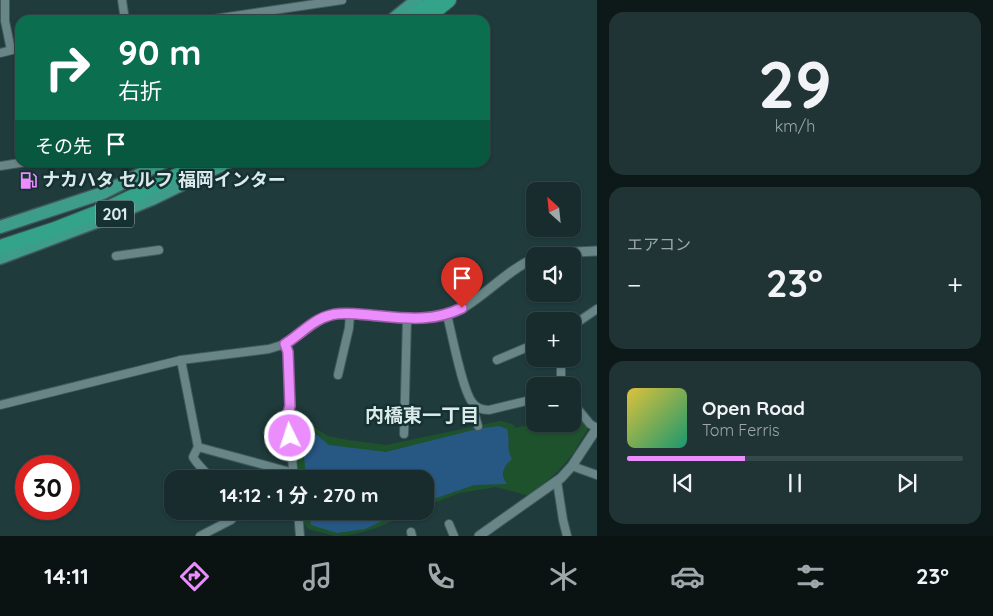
<!DOCTYPE html>
<html lang="ja">
<meta charset="utf-8">
<style>
:root{--surface:#182c2d;--page:#213435;--text:#f1f3f6;--muted:#9fa7aa;--line:#364849;--accent:#eb8dfc}
body{margin:0;font-family:Quicksand,"Noto Sans JP",sans-serif;background:var(--page);color:var(--text);height:100vh;display:flex;flex-direction:column;font-size:19px;white-space:nowrap}
*{box-sizing:border-box;margin:0}
p{font-size:16px;color:var(--muted)}
.icon{flex:none;width:28px;height:28px;fill:none;stroke:currentColor;stroke-width:2;stroke-linecap:round;stroke-linejoin:round}
.map{position:relative;flex:1;overflow:hidden}
.details{display:flex;flex-direction:column;gap:12px;padding:12px;background:#0d1819;width:396px}
.details>*{flex:none}
.banner{position:absolute;left:15px;top:15px;width:475px;height:152px;border-radius:15px;box-shadow:0 1px 4px #0004,0 0 0 1px var(--line);background:#0b6e4f;color:#fff;overflow:hidden}
.needle{width:32px;rotate:333deg}
.fabs{position:absolute;left:526px;top:182px;display:grid;gap:10px}
.fabs a{display:grid;place-items:center;width:55px;height:55px;border-radius:10px;background:var(--surface);box-shadow:0 1px 4px #0004,0 0 0 1px var(--line);font-size:25px}
.speed{position:absolute;left:15px;top:455px;display:flex;gap:10px;font-size:25px;font-weight:700;text-align:center}
.speed>*{display:grid;place-content:center;width:65px;height:65px;border-radius:50%;background:var(--surface);box-shadow:0 1px 4px #0004,0 0 0 1px var(--line);line-height:1}
.speed .limit{border:8px solid #d22;background:#fff;color:#111}
.pin{position:absolute;display:grid;place-items:center;width:42px;height:42px;color:#fff;margin:-51px -21px;border-radius:50% 50% 50% 0;rotate:-45deg;box-shadow:0 0 5px #0007}
.pin .icon{rotate:45deg}
.me{position:absolute;width:55px;margin:-28px;rotate:356deg;stroke-linejoin:round;filter:drop-shadow(0 0 4px #0008)}
.turn{display:flex;align-items:center;gap:18px;height:105px;padding:0 20px;font-size:22px}
.turn .icon{width:65px;height:65px;stroke-width:2.5}
.turn b{display:block;font-size:35px;line-height:42px}
.then{display:flex;align-items:center;height:48px;padding:0 20px;background:#0003;gap:10px;font-size:19px}
.big{font-size:38px;font-weight:700;line-height:1.1}
.details .card{flex:1;display:flex;flex-direction:column;justify-content:center;gap:8px;min-width:0;padding:0 18px;border-radius:15px;background:var(--page)}
.details .dial{align-items:center;gap:0}
.dial b{font-size:65px;line-height:1}
.song{display:flex;align-items:center;gap:15px}
.cover{width:60px;height:60px;border-radius:8px;background:linear-gradient(135deg,hsl(50 70% 55%),hsl(160 70% 35%))}
.played{height:5px;border-radius:2px;background:linear-gradient(90deg,var(--accent) 35%,var(--line) 35%)}
.keys{display:flex;justify-content:space-around;direction:ltr}
.heat{display:flex;justify-content:space-between;align-items:center;font-size:28px;direction:ltr}
.trip{position:absolute;left:164px;top:470px;width:270px;height:50px;border-radius:15px;background:var(--surface);box-shadow:0 1px 4px #0004,0 0 0 1px var(--line);font-weight:700;line-height:50px;text-align:center}
.dock{display:flex;height:80px;justify-content:space-around;align-items:center;background:#0a1212;color:var(--muted)}
.dock .icon{width:35px;height:35px}
.dock .selected{color:var(--accent)}
.dock b{font-size:22px;color:var(--text)}
main{display:flex;flex:1;min-height:0}
.map>svg:first-child{display:block}
.green{fill:#1e522d}
.water{fill:#275884}
.lines{fill:none;stroke-linecap:round;stroke-linejoin:round}
.minor-casing{stroke:#425a5b;stroke-width:10}
.tertiary-casing{stroke:#425a5b;stroke-width:11}
.trunk-casing{stroke:#425a5b;stroke-width:15}
.motorway-casing{stroke:#425a5b;stroke-width:16}
.minor{stroke:#688687;stroke-width:8}
.tertiary{stroke:#688687;stroke-width:9}
.trunk{stroke:#3e9d8a;stroke-width:12}
.motorway{stroke:#33a38a;stroke-width:14}
.route-casing{stroke:#995ca4;stroke-width:12}
.route{stroke:#eb8dfc;stroke-width:9}
.labels{text-anchor:middle;stroke-width:5;stroke-linejoin:round;paint-order:stroke}
.shield{fill:#153132;stroke:#a0b2b4;stroke-width:1}
.shield-label{font-size:16px;font-weight:bold;fill:#dbeaeb}
.poi-label{font-size:18px;font-weight:bold;fill:#dbeaeb;stroke:#153132;text-anchor:start}
.neighbourhood-label{font-size:19px;font-weight:bold;fill:#dbeaeb;stroke:#153132}
</style>
<main>
<div class="map">
<svg width="597" height="536" viewBox="0 0 597 536">
<rect width="100%" height="100%" fill="#203b3c"/>
<g class="green">
<polygon points="573,407 588,426 587,430 573,454 558,471 530,496 496,487 460,493 425,506 425,479 299,479 291,415 298,413 315,428 328,436 348,440 386,445 500,421 512,424 516,428 535,423 572,424"/>
<path d="M303,511H413C389,523 363,536 335,536C326,534 317,531 308,529L304,523Z"/>
</g>
<g class="water">
<path d="M499,426L507,429C511,442 505,446 512,459C504,466 499,474 507,484L474,485L425,502V479H306L302,433L311,430L329,445L386,452L477,429Z"/>
<polygon points="309,511 404,511 365,529 337,533 311,525"/>
</g>
<g class="lines">
<defs>
<g id="minor">
<polyline points="5,0 5,21 11,50"/>
<polyline points="122,0 125,20"/>
<polyline points="207,20 342,0"/>
<polyline points="0,53 20,48"/>
<polyline points="0,166 26,162"/>
<polyline points="116,256 159,250"/>
<path d="M447,315C452,334 462,389 472,402C476,408 482,410 489,410L535,399"/>
<polyline points="572,326 597,309"/>
<polyline points="561,359 561,377 563,386"/>
<polyline points="181,360 198,447 294,473"/>
<polyline points="497,360 535,344"/>
<polyline points="338,375 349,328 350,314"/>
<polyline points="572,402 590,424 597,428"/>
<polyline points="0,405 181,360 269,349 285,344 288,352 290,406 288,413 294,479"/>
<polyline points="475,406 474,412 478,426"/>
<polyline points="404,434 407,318"/>
<path d="M198,447L193,457C198,466 205,470 211,479"/>
<polyline points="572,466 597,475"/>
<polyline points="557,481 563,520 567,536"/>
<path d="M227,511C237,521 249,514 260,511"/>
<polyline points="298,511 300,536"/>
<polyline points="449,524 454,536"/>
<polyline points="411,532 412,536"/>
<polyline points="200,536 231,520 235,516"/>
</g>
<g id="tertiary">
<polyline points="541,256 553,253 597,251"/>
<path d="M285,344C304,333 317,317 339,313C376,315 431,327 463,308C488,293 508,270 535,258"/>
<polyline points="479,536 561,478 572,466 597,428"/>
</g>
<g id="trunk">
<polyline points="392,20 417,0"/>
<polyline points="0,227 103,193 164,162"/>
<polyline points="0,258 96,222 152,199 228,162"/>
</g>
<g id="motorway">
<polyline points="428,17 449,0"/>
<polyline points="410,20 435,0"/>
<polyline points="0,247 55,229 106,209 205,162"/>
</g>
</defs>
<use href="#minor" class="minor-casing"/>
<use href="#tertiary" class="tertiary-casing"/>
<use href="#trunk" class="trunk-casing"/>
<use href="#motorway" class="motorway-casing"/>
<use href="#minor" class="minor"/>
<use href="#tertiary" class="tertiary"/>
<use href="#trunk" class="trunk"/>
<use href="#motorway" class="motorway"/>
</g>
<g class="lines">
<defs>
<path id="route" d="M290,436L288,413L290,406L288,352L285,344C300,335 313,319 331,315C343,312 357,314 370,315C403,318 431,323 462,308"/>
</defs>
<use href="#route" class="route-casing"/>
<use href="#route" class="route"/>
</g>
<defs>
<symbol id="fuel-bare" viewBox="-9 -9 18 18"><path d="M-5.5-6h7V0h2V4h1.3V-2.5L3-4.5l.8-.8L6-3V5H2.5V1h-1V6h-7ZM-4.2-4.7v3.2H.2V-4.7Z" fill="#eb8dfc" stroke="#153132" stroke-width="2.5" paint-order="stroke"/></symbol>
</defs>
<g fill-rule="evenodd">
<use href="#fuel-bare" x="16" y="168" width="25" height="25"/>
</g>
<g class="labels">
<rect class="shield" x="96" y="200.5" width="38" height="27" rx="4"/>
<g class="shield-label">
<text x="115" y="220">201</text>
</g>
<g class="poi-label">
<text x="42" y="186">ナカハタ セルフ 福岡インター</text>
</g>
<g class="neighbourhood-label">
<text x="422" y="422">内橋東一丁目</text>
</g>
</g>
</svg>
<div class="fabs">
<a><svg class="needle" viewBox="-14 -14 28 28"><path d="M0-13l5 13h-10z" fill="#e53935"/><path d="M0 13l5-13h-10z" fill="#9fa7aa"/></svg></a>
<a><svg class="icon" aria-label="sound" viewBox="0 0 24 24"><path d="M4 9h4l5-4v14l-5-4H4zM17 9q2 3 0 6"/></svg></a>
<a>+</a>
<a>−</a>
</div>
<div class="speed"><div class="limit">30</div></div>
<div class="pin" style="left:462px;top:308px;background:#d93025"><svg class="icon" aria-label="arrive" viewBox="0 0 24 24"><path d="M6 21V4h12l-3 4 3 4H6"/></svg></div>
<svg class="me" style="left:290px;top:436px" viewBox="-20 -20 40 40"><circle r="17" fill="#eb8dfc" stroke="#fff" stroke-width="3"/><path d="M0-11L8 9 0 5-8 9z" fill="#fff"/></svg>
<div class="trip">14:12 · 1 分 · 270 m</div>
<div class="banner">
<div class="turn"><svg class="icon" aria-label="right" viewBox="0 0 24 24"><path d="M7 20v-9h11M14 6l5 5-5 5"/></svg><div><b>90 m</b>右折</div></div>
<div class="then">その先<svg class="icon" aria-label="arrive" viewBox="0 0 24 24"><path d="M6 21V4h12l-3 4 3 4H6"/></svg></div>
</div>
</div>
<section class="details">
<div class="card dial"><b>29</b><p>km/h</p></div>
<div class="card"><p>エアコン</p>
<div class="heat"><a>−</a><b class="big">23°</b><a>+</a></div>
</div>
<div class="card">
<div class="song"><i class="cover"></i><div><b>Open Road</b><p>Tom Ferris</p></div></div>
<div class="played"></div>
<div class="keys"><svg class="icon" aria-label="previous" viewBox="0 0 24 24"><path d="M18 5L8 12l10 7zM5 5v14"/></svg><svg class="icon" aria-label="pause" viewBox="0 0 24 24"><path d="M8 5v14M16 5v14"/></svg><svg class="icon" aria-label="next" viewBox="0 0 24 24"><path d="M6 5l10 7-10 7zM19 5v14"/></svg></div>
</div>
</section>
</main>
<nav class="dock">
<b>14:11</b>
<svg class="icon selected" aria-label="directions" viewBox="0 0 24 24"><path d="M12 3l9 9-9 9-9-9zM9 14v-3h6M13 9l2 2-2 2"/></svg>
<svg class="icon" aria-label="music" viewBox="0 0 24 24"><path d="M9 18V5l10-2v13"/><circle cx="6" cy="18" r="3"/><circle cx="16" cy="16" r="3"/></svg>
<svg class="icon" aria-label="phone" viewBox="0 0 24 24"><path d="M5 4h4l2 5-3 2q2 4 5 5l2-3 5 2v4C11 20 4 13 5 4z"/></svg>
<svg class="icon" aria-label="climate" viewBox="0 0 24 24"><path d="M12 3v18M4 7l16 10M4 17L20 7"/></svg>
<svg class="icon" aria-label="car" viewBox="0 0 24 24"><path d="M5 17H2v-5l4-1 3-4h7l3 4 3 1v5h-3M9 17h6M6 11h13"/><circle cx="7" cy="17" r="2"/><circle cx="17" cy="17" r="2"/></svg>
<svg class="icon" aria-label="filters" viewBox="0 0 24 24"><path d="M4 7h16M4 17h16"/><circle cx="9" cy="7" r="2"/><circle cx="15" cy="17" r="2"/></svg>
<b>23°</b>
</nav>
